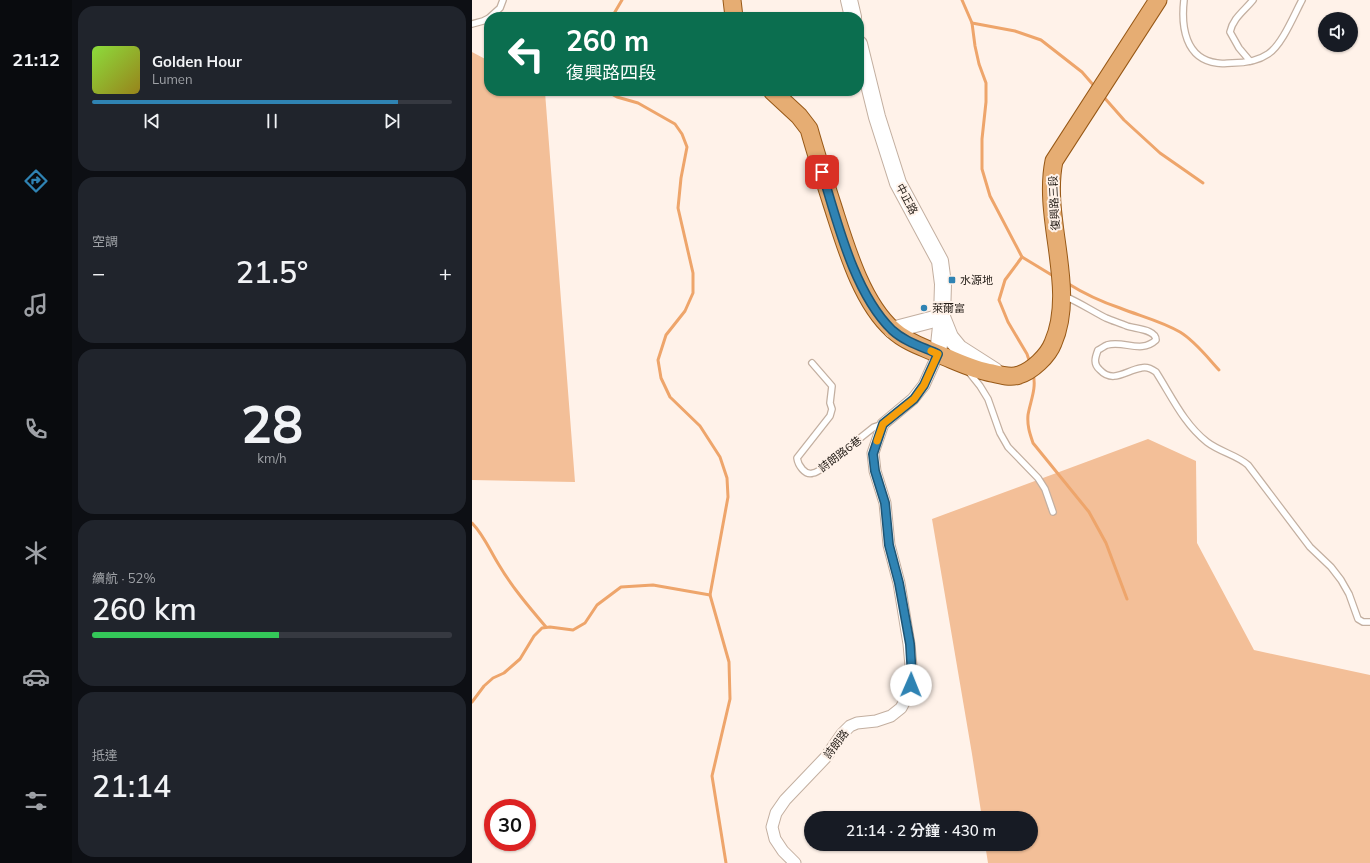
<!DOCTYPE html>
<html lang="zh-TW">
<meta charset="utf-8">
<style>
:root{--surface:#171b24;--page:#20242c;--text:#f1f3f6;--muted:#9ea1a6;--line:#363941;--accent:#2f83b3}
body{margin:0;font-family:Mulish,"Noto Sans TC",sans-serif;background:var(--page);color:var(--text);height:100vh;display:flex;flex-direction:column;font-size:15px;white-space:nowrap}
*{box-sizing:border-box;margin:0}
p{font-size:13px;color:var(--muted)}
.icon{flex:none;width:22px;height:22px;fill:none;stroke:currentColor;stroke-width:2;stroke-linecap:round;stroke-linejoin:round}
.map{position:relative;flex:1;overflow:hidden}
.sheet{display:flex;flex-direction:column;gap:6px;padding:6px;background:#0d0f14;width:400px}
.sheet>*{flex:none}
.guide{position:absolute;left:12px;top:12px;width:380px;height:84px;border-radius:16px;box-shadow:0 1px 3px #0004;background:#0b6e4f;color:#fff;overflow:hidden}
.controls{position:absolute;left:846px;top:12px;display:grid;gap:8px}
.controls a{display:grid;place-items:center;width:40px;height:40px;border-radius:50%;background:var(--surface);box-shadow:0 1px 3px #0004;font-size:20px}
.speed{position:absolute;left:12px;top:799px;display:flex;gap:8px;font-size:20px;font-weight:700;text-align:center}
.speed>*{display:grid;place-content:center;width:52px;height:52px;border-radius:50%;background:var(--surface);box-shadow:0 1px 3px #0004;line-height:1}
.speed .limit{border:6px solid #d22;background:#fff;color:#111}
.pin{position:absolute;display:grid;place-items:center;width:34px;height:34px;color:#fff;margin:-17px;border-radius:8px;box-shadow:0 2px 6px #0006}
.me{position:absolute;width:44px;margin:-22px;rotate:1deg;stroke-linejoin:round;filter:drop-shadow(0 0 3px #0008)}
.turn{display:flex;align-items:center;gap:14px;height:84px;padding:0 16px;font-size:18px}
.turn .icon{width:52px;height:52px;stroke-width:2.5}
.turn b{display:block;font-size:28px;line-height:34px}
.big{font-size:30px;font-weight:600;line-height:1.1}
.sheet .card{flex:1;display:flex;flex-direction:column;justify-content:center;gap:6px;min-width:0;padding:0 14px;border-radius:16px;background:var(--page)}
.sheet .dial{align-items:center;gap:0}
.dial b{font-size:52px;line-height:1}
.song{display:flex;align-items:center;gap:12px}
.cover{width:48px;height:48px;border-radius:6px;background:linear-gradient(135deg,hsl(90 70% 55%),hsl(50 70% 35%))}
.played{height:4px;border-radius:2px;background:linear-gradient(90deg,var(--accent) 85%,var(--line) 85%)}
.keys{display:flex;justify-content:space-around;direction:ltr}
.heat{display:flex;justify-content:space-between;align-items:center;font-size:22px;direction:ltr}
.charge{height:6px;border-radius:3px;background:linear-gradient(90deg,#34c759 52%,var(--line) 0)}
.trip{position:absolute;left:332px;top:811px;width:234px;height:40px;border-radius:20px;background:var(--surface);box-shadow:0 1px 3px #0004;font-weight:600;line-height:40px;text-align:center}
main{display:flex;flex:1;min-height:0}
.menu{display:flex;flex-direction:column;width:72px;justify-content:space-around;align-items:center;background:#090b0e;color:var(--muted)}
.menu .icon{width:28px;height:28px}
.menu .active{color:var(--accent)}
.menu b{font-size:18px;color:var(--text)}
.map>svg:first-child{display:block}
.green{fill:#f3bf98}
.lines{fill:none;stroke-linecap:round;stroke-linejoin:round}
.stream{stroke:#eea56b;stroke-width:3}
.lane-casing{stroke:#c3afa0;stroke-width:8}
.street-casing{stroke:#c3afa0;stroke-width:13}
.secondary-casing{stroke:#c3afa0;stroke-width:18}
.primary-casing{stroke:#975816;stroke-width:19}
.lane{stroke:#fff;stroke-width:5.5}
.street{stroke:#fff;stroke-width:11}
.secondary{stroke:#fff;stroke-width:16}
.primary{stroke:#e6ad73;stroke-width:17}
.route-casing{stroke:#1f5574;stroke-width:10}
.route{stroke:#2f83b3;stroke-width:7}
.slow{stroke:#f59e0b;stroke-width:7}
.poi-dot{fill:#2f83b3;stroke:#fff2e9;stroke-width:1.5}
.labels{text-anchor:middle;stroke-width:4;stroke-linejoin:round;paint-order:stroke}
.street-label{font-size:11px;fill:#251e18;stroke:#fff2e9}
.poi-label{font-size:11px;fill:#251e18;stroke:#fff2e9;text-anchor:start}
</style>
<main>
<nav class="menu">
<b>21:12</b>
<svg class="icon active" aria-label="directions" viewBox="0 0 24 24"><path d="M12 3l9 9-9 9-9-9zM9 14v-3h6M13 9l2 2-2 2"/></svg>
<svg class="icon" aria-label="music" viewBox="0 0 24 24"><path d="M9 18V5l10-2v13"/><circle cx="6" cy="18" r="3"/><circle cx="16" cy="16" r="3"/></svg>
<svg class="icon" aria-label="phone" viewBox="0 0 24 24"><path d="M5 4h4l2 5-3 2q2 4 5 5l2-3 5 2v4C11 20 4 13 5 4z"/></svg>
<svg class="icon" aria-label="climate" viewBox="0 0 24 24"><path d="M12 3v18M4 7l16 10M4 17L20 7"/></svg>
<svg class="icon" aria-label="car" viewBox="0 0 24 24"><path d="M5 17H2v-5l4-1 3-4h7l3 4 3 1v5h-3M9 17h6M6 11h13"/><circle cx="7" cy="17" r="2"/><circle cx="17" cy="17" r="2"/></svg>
<svg class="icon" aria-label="filters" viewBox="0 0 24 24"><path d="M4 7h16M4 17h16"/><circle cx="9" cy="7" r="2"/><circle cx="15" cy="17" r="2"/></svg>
</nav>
<section class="sheet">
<div class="card">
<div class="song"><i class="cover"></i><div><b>Golden Hour</b><p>Lumen</p></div></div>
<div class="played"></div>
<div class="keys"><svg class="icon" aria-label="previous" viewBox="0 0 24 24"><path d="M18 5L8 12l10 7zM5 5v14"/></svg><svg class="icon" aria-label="pause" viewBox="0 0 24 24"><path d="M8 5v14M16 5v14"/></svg><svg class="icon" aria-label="next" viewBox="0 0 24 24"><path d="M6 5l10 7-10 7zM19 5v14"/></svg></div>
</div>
<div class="card"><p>空調</p>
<div class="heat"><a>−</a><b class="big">21.5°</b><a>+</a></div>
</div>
<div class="card dial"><b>28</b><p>km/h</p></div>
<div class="card"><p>續航 · 52%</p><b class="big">260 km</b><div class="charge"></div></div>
<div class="card"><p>抵達</p><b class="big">21:14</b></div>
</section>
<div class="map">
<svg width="898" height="863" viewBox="0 0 898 863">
<rect width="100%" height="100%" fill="#fff2e9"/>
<g class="green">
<polygon points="0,52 17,61 17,91 73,92 103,482 0,480"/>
<polygon points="676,439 724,461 725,543 782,650 898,675 898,863 516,863 513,844 559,844 559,818 510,818 500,754 460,519"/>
</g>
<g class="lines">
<g class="stream">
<polyline points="490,0 500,23 503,46 507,64 514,83 514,102 510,139 510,169 518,196 550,257 533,280 527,300 536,322 555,354 558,363"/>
<polyline points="140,17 150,0"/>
<polyline points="500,23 543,31 569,40 610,72 623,87"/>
<polyline points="134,91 145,97 166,103 203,124 210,134 215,147 209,178 206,208 221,273 221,293 213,311 194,335 186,360 189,378 198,397 228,426 248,457 255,478 256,497 238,595 257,662 258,699 240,776 254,863"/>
<polyline points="630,95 652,120 688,153 731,183"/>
<polyline points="550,257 583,277"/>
<path d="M595,283C611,293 630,302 648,308C668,316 689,321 708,332C723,341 735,357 747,370"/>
<path d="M561,374C565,388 558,402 556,415C555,426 558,434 561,443L617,512L634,543L655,599"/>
<path d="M0,523C12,535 18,551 27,565C40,587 57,607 74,627"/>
<polyline points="0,702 12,686 21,678 32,673 48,659 62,636 70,628 78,627 101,630 113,623 125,605 149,587 181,585 238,595"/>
</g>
<defs>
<g id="lane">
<path d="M712,0C709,26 713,59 745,63C750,64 755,63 760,63C772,63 786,61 796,54C810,45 822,15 830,0"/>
<polyline points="18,17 28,8 31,0"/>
<polyline points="0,24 11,21 17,18"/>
<path d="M778,61L767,48L758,32C761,18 772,11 781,0"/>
<path d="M592,296C607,302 620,311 634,318C641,321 648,323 655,326C663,329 684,329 684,340C669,354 652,340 635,345C632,346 629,349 626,350C623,358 621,364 628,370C641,384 655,370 669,368C675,366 680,369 684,372C700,397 712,424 735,442C748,452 765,455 776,465L838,547L859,567L869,580L877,594L886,619L891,622H898"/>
<path d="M340,363L360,386L358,403L360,409L358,416L325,458C326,465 333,476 341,473C344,473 345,471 348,470L402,427L411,424"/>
<polyline points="496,371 508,386 516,399 528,433 536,447 566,478 573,489 581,512"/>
</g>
<polyline id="street" points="323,863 311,851 303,839 300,827 304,813 313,800 354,757 370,734 378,726 385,723 404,721 419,716 429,708 437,693 440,677 437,644 427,583 417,545 413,503 403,471 401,453 411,424 441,399 452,385 466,354"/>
<g id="secondary">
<polyline points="377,0 381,17"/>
<polyline points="387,44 405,117 426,183 468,261 471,284 470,317 466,354"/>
<polyline points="420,330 470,317 478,337 487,348 523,371"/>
</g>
<g id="primary">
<polyline points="260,0 262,17"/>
<path d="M300,91L327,116L337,129C344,154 352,179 360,204C373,244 389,302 421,330C434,342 451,347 466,354C484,361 501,370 520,373C528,375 539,378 547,375C560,371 576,356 581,343C605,288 570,219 582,161L686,0"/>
</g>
</defs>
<use href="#lane" class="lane-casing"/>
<use href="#street" class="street-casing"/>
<use href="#secondary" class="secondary-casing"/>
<use href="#primary" class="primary-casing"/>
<use href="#lane" class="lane"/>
<use href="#street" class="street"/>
<use href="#secondary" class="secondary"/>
<use href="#primary" class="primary"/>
</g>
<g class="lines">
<defs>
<path id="route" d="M350,172C365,221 382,293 420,330C433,342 451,347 466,354L452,385L442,399L411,424L401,454L403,471L413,503L417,545L427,583L438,644L440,677L439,685"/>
</defs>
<use href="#route" class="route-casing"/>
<use href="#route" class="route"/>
<polyline class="slow" points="405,441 411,424 442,399 452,385 466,354 459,351"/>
</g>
<g class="poi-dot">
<rect x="476" y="276" width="8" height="8" rx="2"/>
<circle cx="452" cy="308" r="4"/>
</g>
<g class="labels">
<g class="street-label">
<text transform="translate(435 199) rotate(62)" y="4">中正路</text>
<text transform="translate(582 203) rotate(-93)" y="4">復興路三段</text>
<text transform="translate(368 454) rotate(-37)" y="4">詩朗路6巷</text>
<text transform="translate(364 744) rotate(-53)" y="4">詩朗路</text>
</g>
<g class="poi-label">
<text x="488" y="284">水源地</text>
<text x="460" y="312">萊爾富</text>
</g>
</g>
</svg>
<div class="controls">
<a><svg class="icon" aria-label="sound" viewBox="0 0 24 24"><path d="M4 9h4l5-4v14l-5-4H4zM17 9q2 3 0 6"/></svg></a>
</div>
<div class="speed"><div class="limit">30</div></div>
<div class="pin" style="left:350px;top:172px;background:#d93025"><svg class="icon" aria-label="arrive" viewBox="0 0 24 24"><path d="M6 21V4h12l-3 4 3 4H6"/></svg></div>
<svg class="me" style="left:439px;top:685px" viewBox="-20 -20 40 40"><circle r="19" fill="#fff"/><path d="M0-13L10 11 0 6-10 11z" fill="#2f83b3"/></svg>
<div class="trip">21:14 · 2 分鐘 · 430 m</div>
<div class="guide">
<div class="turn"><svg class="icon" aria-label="left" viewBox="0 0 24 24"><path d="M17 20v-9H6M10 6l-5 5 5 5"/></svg><div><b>260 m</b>復興路四段</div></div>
</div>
</div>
</main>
